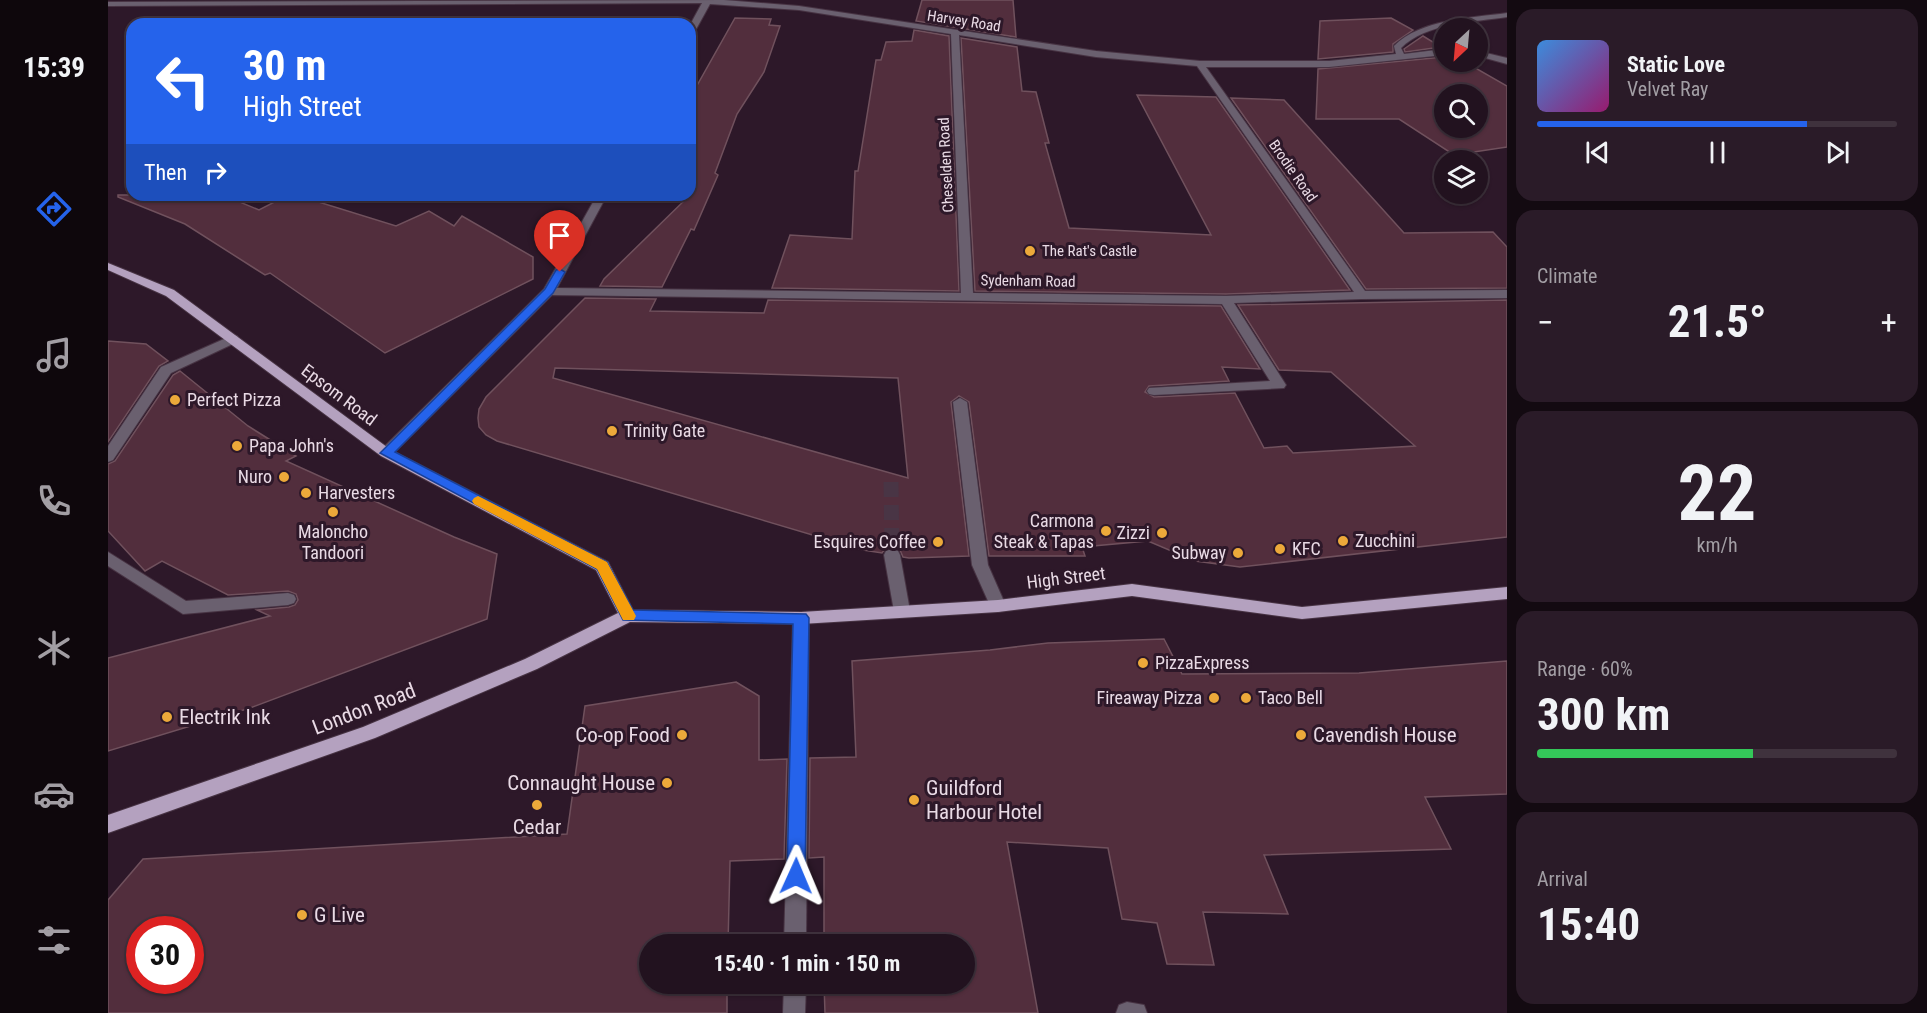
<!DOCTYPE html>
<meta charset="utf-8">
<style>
:root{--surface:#22121f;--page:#2a1b28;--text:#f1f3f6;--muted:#a29ea4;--line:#3f323d;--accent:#2563eb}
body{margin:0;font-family:"Roboto Condensed",sans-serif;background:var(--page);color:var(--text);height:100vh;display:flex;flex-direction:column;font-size:22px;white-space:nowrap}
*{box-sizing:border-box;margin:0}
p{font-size:20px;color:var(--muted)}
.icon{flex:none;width:33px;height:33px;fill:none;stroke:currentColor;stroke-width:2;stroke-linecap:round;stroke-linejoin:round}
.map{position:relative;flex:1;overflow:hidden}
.side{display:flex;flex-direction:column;gap:9px;padding:9px;background:#130a11;width:420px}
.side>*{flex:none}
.top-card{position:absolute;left:18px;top:18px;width:570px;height:183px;border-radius:18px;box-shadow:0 2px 4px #0004,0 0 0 2px var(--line);background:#2563eb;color:#fff;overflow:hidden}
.needle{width:39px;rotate:206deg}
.controls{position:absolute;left:1326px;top:18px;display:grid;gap:12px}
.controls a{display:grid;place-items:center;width:54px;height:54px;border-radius:50%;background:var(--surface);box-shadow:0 2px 4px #0004,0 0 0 2px var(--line);font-size:30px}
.speed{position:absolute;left:18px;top:916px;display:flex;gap:12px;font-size:30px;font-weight:700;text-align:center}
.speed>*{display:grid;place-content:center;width:78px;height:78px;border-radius:50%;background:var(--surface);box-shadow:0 2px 4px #0004,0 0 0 2px var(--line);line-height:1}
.speed .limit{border:9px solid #d22;background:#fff;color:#111}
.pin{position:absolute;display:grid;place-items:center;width:51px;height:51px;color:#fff;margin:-62px -26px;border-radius:50% 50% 50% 0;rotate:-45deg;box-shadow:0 0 6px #0007}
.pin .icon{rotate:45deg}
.me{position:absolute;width:66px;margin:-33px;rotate:1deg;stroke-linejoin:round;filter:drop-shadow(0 0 4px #0008)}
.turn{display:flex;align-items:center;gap:21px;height:126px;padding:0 18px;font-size:27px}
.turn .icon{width:78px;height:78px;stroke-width:2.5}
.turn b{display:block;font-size:42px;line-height:51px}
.then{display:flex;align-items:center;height:57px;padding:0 18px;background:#0003;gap:12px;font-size:22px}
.big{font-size:45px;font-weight:700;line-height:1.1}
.side .tile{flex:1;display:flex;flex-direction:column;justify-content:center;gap:9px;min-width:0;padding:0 21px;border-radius:18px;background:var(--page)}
.side .dial{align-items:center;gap:0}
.dial b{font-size:78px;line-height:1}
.song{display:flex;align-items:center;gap:18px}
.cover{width:72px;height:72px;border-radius:9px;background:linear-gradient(135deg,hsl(210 70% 55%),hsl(320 70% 35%))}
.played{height:6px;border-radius:3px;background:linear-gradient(90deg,var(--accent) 75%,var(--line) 75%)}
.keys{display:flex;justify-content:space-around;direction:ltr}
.heat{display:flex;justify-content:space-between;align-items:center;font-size:33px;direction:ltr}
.charge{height:9px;border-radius:4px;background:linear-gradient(90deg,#34c759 60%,var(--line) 0)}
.trip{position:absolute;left:531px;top:934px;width:336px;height:60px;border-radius:30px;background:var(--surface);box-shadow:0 2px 4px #0004,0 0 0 2px var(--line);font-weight:700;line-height:60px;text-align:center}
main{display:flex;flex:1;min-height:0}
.menu{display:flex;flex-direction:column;width:108px;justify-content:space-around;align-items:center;background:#0e070c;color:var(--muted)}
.menu .icon{width:42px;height:42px}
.menu .on{color:var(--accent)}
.menu b{font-size:27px;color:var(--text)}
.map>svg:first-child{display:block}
.building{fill:#522e3d;stroke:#70515d;stroke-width:1.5;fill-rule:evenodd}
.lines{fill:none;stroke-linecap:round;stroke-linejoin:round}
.minor-tunnel{stroke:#493545;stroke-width:15;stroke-dasharray:15 8;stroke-linecap:butt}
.minor-casing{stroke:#473343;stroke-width:2}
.major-casing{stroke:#473343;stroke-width:2}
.minor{fill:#6a606f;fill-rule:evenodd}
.major{fill:#b4a1bf;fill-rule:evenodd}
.route{fill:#2563eb;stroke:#184099;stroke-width:1.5}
.slow{fill:#f59e0b}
.poi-dot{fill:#eca93a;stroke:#2d1829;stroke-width:2}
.labels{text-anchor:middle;stroke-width:6;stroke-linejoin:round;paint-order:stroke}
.far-street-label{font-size:15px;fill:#e9dae5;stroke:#2d1829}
.far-poi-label{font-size:15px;fill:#e9dae5;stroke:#2d1829;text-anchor:start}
.street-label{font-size:18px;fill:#e9dae5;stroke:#2d1829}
.poi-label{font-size:18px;fill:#e9dae5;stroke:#2d1829;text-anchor:start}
.near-street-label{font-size:21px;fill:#e9dae5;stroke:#2d1829}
.near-poi-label{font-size:21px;fill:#e9dae5;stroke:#2d1829;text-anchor:start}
</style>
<main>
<nav class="menu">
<b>15:39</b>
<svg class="icon on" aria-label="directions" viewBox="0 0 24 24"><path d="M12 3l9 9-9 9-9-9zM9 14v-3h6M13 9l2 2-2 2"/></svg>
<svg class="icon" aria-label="music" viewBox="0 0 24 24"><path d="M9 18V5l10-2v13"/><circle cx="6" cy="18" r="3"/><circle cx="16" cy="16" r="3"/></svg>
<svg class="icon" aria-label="phone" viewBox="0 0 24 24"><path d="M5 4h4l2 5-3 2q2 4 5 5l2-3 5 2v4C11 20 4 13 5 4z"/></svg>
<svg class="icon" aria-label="climate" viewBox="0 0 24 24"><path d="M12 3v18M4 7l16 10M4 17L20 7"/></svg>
<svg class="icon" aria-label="car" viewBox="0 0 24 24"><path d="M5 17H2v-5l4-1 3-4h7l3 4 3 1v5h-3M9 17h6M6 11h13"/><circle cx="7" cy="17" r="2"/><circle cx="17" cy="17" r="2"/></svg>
<svg class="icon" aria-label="filters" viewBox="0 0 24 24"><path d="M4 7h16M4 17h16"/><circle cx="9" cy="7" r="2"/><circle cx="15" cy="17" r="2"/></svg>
</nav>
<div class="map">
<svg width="1399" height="1013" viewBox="0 0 1399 1013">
<rect width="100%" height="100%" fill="#2d1829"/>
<g class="building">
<polygon points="814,0 905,0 908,37 808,21"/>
<polygon points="627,18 663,19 661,25 672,26 656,72 629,114 607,173 610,175 586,230 583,229 554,287 492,286 496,279 582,195 582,98"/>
<polygon points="1283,18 1305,30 1285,44 1285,52 1210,59 1212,21"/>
<polygon points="806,30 841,36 851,291 664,288 682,235 744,239 747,171 750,171 768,60 773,60 778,42 804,41"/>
<polygon points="1315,36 1333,47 1297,52 1296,49"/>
<polygon points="853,38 909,47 914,91 928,92 941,143 937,143 961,228 1103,235 1029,95 1108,97 1242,290 1118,294 867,291"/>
<path d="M1336,57V62H1357L1399,86V147L1346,155L1291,119H1208L1210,69ZM1336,94H1370V128H1336Z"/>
<polygon points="1123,98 1176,100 1296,233 1385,232 1399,247 1399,288 1258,289"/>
<polygon points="10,195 115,195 151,210 180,195 188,195 288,226 321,211 346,226 354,216 425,257 425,279 277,353 162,273 157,275 77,224 10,197"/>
<path d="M477,298L548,299L542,311L656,313L660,300L1113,306L1152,369L1114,367L1121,381L1041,386L1037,392L1046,397L1127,393L1156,448L1179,446L1185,453L1307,446L1223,372L1171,370L1130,305L1399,300V537L1132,567L1087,561L1040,541L974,547L977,556H881L861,402L851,396L843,402L861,556L801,558L795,557L792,550L785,547L777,549L774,553L755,550L389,441L378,435L371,427L370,418L371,409L378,397ZM447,368L790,378L800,478L445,378Z"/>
<polygon points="0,341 38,344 60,361 51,366 0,442"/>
<polygon points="72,371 140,426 188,456 178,461 346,537 389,554 379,619 142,708 0,751 0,658 162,616 149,610 181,607 187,605 190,600 188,594 180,591 120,595 54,561 37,571 0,531 0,464 7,461 65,375"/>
<polygon points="1056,639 1074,674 1251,673 1399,661 1399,794 1317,797 1343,849 1156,855 1180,914 1095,912 1106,965 1059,964 1049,923 1014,919 1000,848 899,842 930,1013 717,1013 716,984 856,984 856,945 716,945 716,857 701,858 702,758 748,757 744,661 882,650 940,643"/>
<path d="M628,682L651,696V760L679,759L676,859L622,861L620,945H542V984H619V1013H0V900L35,859L459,834L477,706ZM32,930H82V981H32Z"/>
</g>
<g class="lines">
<polyline class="minor-tunnel" points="783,482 784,555"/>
<defs>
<g id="minor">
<path d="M616,0L691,6L988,51L1092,61H1221L1288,54L1286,46C1313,19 1363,18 1399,13V17C1366,22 1318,23 1293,48L1296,54L1336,49V55L1221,67H1098L1257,291L1399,290V298L1254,299L1126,303L1178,385L1176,388L1046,395L1041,394L1039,391L1041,388L1162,381L1114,304L444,295L283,456L278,458L271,453L273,450L436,289L489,195H499L449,288L853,293L843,34L691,10L602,4L586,33L582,35V25L594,3L0,6V2ZM851,35L988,57L1089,66L1246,292L1118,296L865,293Z"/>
<polygon points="1370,51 1399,58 1399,64 1370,56"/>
<polygon points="125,335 129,336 131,339 129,342 63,373 5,460 0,462 0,446 53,367"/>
<polygon points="852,398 859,402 880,565 898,606 896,610 890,612 884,610 864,565 845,402"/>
<polygon points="784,549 790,551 792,555 802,611 800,615 794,617 788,615 786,611 776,555 778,551"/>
<polygon points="0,552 78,601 180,593 186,595 188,599 186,603 180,605 75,614 0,566"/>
<polygon points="693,612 699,613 701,618 698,945 676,945 685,618 687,613"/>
<polygon points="676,984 698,984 697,1013 675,1013"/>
<polygon points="1019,1002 1036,1005 1039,1013 1008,1013 1011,1005"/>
</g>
<polygon id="major" points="0,263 66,290 283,450 500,562 525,610 693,612 890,600 1024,584 1194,607 1399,587 1399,599 1194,619 1024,596 890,612 693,624 522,622 429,669 267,738 0,833 0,815 255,727 417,659 510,613 488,570 273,456 58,296 0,270"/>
</defs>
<use href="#minor" class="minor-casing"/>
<use href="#major" class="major-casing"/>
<use href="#minor" class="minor"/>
<use href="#major" class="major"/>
</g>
<polygon class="route" points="452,269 457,272 445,293 287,452 499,562 525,610 698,614 701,618 697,876 695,882 688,884 682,882 679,876 685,624 515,620 489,569 272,453 437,289 448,270"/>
<polygon class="slow" points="370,496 499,562 528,616 526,620 515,620 489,569 366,504 364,501 366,498"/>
<g class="poi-dot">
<circle cx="922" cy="251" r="6"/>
<circle cx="67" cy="400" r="6"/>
<circle cx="504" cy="431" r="6"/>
<circle cx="129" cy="446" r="6"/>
<circle cx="176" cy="477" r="6"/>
<circle cx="198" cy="493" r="6"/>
<circle cx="225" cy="512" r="6"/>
<circle cx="998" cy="531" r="6"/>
<circle cx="1054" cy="533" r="6"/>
<circle cx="1235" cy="541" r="6"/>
<circle cx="830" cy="542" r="6"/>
<circle cx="1172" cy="549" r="6"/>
<circle cx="1130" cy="553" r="6"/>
<circle cx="1035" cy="663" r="6"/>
<circle cx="1106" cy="698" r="6"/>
<circle cx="1138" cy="698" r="6"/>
<circle cx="59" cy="717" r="6"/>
<circle cx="574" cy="735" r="6"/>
<circle cx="1193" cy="735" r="6"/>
<circle cx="559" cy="783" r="6"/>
<circle cx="806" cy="800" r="6"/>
<circle cx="429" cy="805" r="6"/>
<circle cx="194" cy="915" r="6"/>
</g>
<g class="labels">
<g class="far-street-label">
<text transform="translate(856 21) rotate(9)" y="5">Harvey Road</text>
<text transform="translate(838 165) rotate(-93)" y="5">Cheselden Road</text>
<text transform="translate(1185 171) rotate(55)" y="5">Brodie Road</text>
<text transform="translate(920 281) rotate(1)" y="5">Sydenham Road</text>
</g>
<g class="far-poi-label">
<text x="934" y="256">The Rat's Castle</text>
</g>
<g class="street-label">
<text transform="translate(231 395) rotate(37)" y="6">Epsom Road</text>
<text transform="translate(958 578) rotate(-7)" y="6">High Street</text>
</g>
<g class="poi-label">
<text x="79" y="406">Perfect Pizza</text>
<text x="516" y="437">Trinity Gate</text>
<text x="141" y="452">Papa John's</text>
<text x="164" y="483" text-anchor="end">Nuro</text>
<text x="210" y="499">Harvesters</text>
<text x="986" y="527" text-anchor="end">Carmona<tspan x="986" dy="21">Steak &amp; Tapas</tspan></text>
<text x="225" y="538" text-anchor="middle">Maloncho<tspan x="225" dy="21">Tandoori</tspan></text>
<text x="1042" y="539" text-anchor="end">Zizzi</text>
<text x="1247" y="547">Zucchini</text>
<text x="818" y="548" text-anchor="end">Esquires Coffee</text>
<text x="1184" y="555">KFC</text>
<text x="1118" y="559" text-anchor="end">Subway</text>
<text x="1047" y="669">PizzaExpress</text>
<text x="1094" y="704" text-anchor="end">Fireaway Pizza</text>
<text x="1150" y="704">Taco Bell</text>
</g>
<g class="near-street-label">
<text transform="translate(256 709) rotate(-21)" y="7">London Road</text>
</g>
<g class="near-poi-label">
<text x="71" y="724">Electrik Ink</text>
<text x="562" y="742" text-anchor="end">Co-op Food</text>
<text x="1205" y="742">Cavendish House</text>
<text x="547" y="790" text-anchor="end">Connaught House</text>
<text x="818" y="795">Guildford<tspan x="818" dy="24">Harbour Hotel</tspan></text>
<text x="429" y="834" text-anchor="middle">Cedar</text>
<text x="206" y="922">G Live</text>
</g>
</g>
</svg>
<div class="controls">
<a><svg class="needle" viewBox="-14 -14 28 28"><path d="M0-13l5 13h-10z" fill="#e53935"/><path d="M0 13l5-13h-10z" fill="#a29ea4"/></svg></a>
<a><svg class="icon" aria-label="search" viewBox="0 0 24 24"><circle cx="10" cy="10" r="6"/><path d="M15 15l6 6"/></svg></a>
<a><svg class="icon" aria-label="layers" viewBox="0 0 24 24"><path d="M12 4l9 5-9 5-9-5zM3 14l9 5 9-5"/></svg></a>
</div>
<div class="speed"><div class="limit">30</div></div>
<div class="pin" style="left:452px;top:272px;background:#d93025"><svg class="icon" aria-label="arrive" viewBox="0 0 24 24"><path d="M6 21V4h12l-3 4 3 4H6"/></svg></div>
<svg class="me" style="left:688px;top:876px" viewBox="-20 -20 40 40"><path d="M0-17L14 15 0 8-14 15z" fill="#2563eb" stroke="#fff" stroke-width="4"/></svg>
<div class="trip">15:40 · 1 min · 150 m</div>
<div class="top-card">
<div class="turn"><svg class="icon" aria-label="left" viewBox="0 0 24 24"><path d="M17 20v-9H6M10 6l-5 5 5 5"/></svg><div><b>30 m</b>High Street</div></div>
<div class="then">Then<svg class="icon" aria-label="right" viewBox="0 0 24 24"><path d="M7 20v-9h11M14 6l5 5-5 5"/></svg></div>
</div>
</div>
<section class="side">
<div class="tile">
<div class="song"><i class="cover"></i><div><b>Static Love</b><p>Velvet Ray</p></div></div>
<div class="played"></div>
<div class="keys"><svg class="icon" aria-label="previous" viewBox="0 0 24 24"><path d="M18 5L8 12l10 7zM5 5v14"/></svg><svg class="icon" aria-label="pause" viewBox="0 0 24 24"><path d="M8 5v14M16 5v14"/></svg><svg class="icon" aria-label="next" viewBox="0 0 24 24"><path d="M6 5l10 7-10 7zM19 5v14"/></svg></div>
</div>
<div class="tile"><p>Climate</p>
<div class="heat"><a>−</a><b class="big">21.5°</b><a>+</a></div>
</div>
<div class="tile dial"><b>22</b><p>km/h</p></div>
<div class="tile"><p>Range · 60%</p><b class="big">300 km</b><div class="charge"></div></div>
<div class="tile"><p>Arrival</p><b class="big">15:40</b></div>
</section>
</main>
